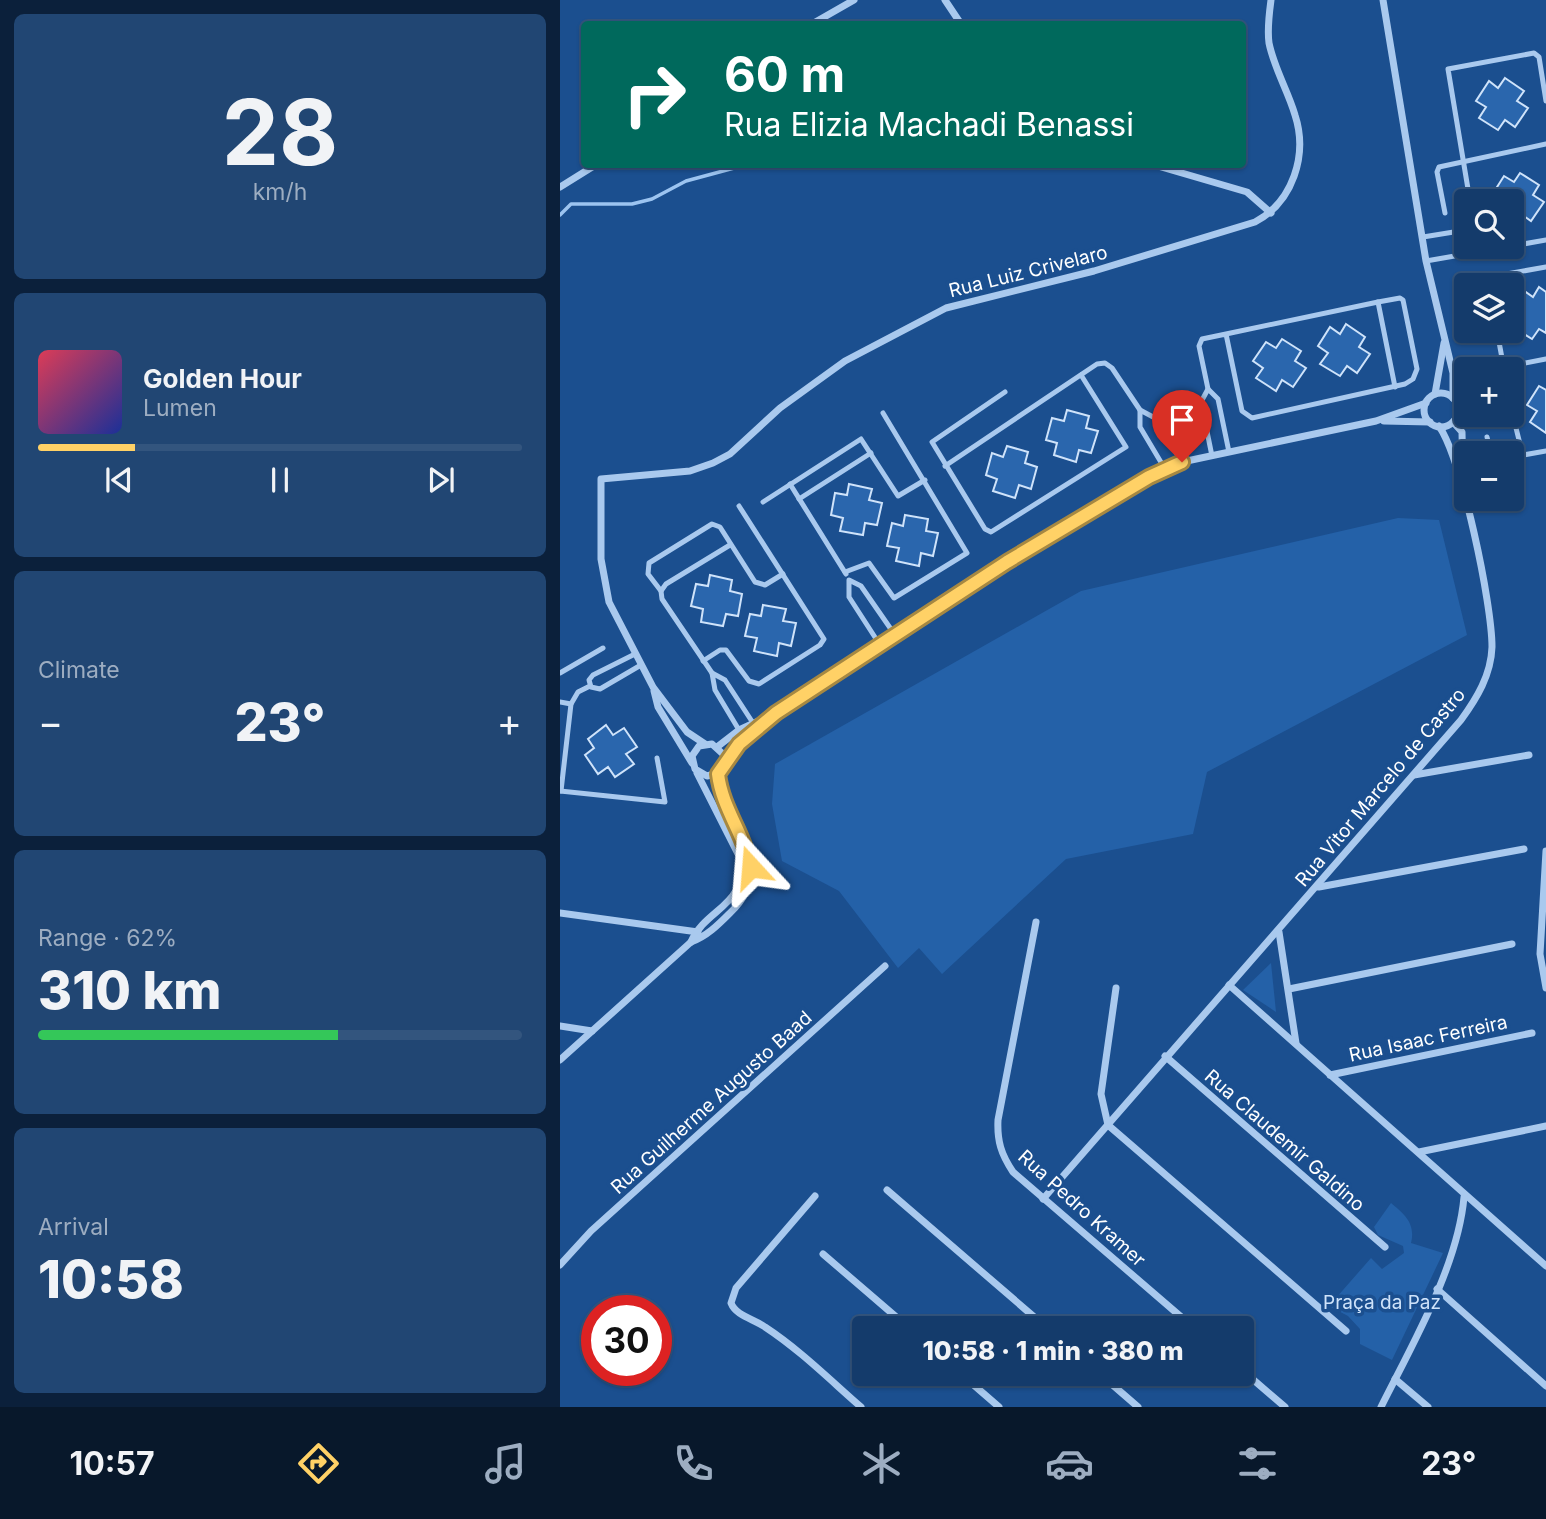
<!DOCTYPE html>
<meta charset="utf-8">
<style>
:root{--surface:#143b6b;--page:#214673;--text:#f1f3f6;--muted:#9dadc1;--line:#33557e;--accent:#ffd166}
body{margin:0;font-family:Inter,sans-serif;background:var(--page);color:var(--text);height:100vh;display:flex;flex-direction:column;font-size:26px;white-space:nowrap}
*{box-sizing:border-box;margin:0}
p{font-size:23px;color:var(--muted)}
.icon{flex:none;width:38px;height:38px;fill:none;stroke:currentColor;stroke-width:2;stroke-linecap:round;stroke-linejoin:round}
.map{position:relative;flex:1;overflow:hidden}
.drawer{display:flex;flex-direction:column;gap:14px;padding:14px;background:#0b203b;width:560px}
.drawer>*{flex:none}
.hud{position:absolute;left:21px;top:21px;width:665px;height:147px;border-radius:7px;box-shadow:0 2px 5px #0004,0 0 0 2px var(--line);background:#00695c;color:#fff;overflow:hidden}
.controls{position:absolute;left:894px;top:189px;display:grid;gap:14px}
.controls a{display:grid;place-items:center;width:70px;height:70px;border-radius:7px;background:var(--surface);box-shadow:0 2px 5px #0004,0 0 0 2px var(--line);font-size:35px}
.speed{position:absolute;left:21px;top:1295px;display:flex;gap:14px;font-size:35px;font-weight:700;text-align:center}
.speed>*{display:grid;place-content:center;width:91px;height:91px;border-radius:50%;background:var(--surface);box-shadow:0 2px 5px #0004,0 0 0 2px var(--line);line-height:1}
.speed .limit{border:10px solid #d22;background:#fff;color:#111}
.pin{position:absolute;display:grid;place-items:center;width:60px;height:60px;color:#fff;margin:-72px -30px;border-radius:50% 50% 50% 0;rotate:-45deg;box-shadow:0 0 7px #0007}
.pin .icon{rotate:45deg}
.me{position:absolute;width:77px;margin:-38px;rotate:341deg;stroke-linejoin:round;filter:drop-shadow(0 0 5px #0008)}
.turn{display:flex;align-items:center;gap:24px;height:147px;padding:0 28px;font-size:32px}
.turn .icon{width:91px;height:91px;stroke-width:2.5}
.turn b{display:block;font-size:49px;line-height:60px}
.big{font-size:52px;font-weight:800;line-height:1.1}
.drawer .card{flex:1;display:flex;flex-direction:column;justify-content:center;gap:10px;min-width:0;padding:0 24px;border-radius:10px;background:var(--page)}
.drawer .dial{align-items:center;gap:0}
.dial b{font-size:91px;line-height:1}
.song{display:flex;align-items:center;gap:21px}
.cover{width:84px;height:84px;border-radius:10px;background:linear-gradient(135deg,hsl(350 70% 55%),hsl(230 70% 35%))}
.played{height:7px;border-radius:4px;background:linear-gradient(90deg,var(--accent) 20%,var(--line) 20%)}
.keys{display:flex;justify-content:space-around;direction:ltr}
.heat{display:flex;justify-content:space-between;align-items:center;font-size:38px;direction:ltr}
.charge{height:10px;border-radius:5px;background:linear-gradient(90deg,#34c759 62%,var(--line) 0)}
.trip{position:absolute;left:292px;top:1316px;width:402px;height:70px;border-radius:7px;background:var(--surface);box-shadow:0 2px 5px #0004,0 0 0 2px var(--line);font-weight:800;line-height:70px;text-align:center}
.menu{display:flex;height:112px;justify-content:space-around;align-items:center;background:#08182b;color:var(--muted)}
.menu .icon{width:49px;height:49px}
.menu .current{color:var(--accent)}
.menu b{font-size:32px;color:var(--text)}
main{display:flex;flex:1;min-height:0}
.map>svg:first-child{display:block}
.green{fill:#2461a8}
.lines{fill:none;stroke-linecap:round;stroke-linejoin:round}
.stream{stroke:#9cc4f0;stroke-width:3.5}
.building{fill:#2a66ad;stroke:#cfe3fa;stroke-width:2}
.lane{stroke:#a9c9ee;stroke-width:5}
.street{stroke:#a9c9ee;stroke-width:7}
.route-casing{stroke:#a68842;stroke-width:18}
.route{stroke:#ffd166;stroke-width:12}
.labels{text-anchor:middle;stroke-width:7;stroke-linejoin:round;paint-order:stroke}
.street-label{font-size:19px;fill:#fff;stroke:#1b4f8f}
.park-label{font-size:19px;fill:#cfe3fa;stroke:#1b4f8f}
</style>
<main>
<section class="drawer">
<div class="card dial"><b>28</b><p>km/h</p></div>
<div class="card">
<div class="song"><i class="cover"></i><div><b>Golden Hour</b><p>Lumen</p></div></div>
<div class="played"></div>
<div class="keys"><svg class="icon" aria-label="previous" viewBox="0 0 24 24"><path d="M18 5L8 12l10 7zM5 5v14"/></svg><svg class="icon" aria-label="pause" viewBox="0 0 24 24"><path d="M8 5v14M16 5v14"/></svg><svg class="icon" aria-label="next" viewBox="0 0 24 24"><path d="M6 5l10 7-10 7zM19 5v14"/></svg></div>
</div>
<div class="card"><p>Climate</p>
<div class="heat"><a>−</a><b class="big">23°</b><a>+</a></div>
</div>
<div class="card"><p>Range · 62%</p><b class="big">310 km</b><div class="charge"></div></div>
<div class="card"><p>Arrival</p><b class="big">10:58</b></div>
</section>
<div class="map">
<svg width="986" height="1407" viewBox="0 0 986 1407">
<rect width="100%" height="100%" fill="#1b4f8f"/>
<g class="green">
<polygon points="838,518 879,520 907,635 647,772 633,834 506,859 382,974 359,948 338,968 279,891 222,861 212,804 215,764 521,591"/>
<polygon points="711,963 716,1012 683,990"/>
<path d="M831,1203C844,1214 856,1223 851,1243L883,1253L832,1360L800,1344V1329L788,1316L769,1306L811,1258L822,1269L844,1253L843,1246L818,1235L814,1227Z"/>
</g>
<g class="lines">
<polyline class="stream" points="0,215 11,204 72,204 92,199 126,181 189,164"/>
</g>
<g class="building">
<polygon points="945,78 964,91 957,101 968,108 955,127 945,120 938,130 919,118 926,107 916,101 929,81 938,88"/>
<polygon points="960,173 979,185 973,195 984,202 971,221 961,214 952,228 952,201 942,201 932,195 944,176 954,182"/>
<polygon points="979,287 986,292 986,333 979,329 972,339 953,327 960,316 952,311 952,307 963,290 973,297"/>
<polygon points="786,324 805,337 799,347 810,354 797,373 787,366 780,376 760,364 768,353 758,346 770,327 780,334"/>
<polygon points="722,339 741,351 735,361 746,368 733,387 722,380 716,391 696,378 703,368 693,361 706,342 716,348"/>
<polygon points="979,386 986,390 986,433 970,422 977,411 967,405"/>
<polygon points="507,410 529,416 526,428 538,431 531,453 519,450 516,462 494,455 497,443 486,440 492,418 504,421"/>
<polygon points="447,446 468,452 465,463 477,467 471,489 459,485 455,498 433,491 437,479 426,475 432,453 443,457"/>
<polygon points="289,484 312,489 309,500 322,503 317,525 305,523 303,535 280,531 283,518 271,515 275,493 287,495"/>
<polygon points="345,515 368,519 366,531 378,533 373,556 361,553 359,566 336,561 339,548 327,546 332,523 343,526"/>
<polygon points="150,575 172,580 170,591 182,594 178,616 166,614 163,626 141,622 143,609 131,606 136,584 148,586"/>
<polygon points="203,605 226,609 223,621 236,623 231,646 219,643 217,656 194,651 197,638 185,636 190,614 201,616"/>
<polygon points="46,725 53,735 64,728 77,747 66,754 74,764 55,777 48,767 38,774 25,755 34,748 28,739"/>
</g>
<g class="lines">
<g class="lane">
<polyline points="910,201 888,69 974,53 979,57 986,101"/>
<polyline points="885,213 877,172 879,167 986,144"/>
<polyline points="863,237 906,230"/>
<polyline points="952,246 986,240"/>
<polyline points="866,261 946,247"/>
<polyline points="896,283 986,267"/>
<polyline points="818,302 835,387"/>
<polyline points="937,331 944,369"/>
<polyline points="944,367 986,359"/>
<polyline points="648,389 639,346 642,339 666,334 818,302 840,298 843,300 857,369 853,379 845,384 692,418 682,411 666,334"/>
<polyline points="445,392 372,442 425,529 431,532 566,447 521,375"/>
<polyline points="898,410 906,410"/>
<polyline points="952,412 963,456"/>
<polyline points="895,419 918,424 953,418"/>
<polyline points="927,437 931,453"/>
<polyline points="652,456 641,402 648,389 658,399 669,452"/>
<polyline points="952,457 986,451"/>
<polyline points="385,466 537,364 545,363 552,368 580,410"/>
<polyline points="605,469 580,427 580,410 595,418 622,462"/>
<polyline points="230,484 286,574"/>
<polyline points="239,499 311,453"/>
<polyline points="203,502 301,439 338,496 365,480"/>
<polyline points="285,572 309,563 334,598 407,553 323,413"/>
<polyline points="101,591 88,574 89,563 152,524 160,527 195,582 205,585 223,574"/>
<polyline points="320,645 289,597 289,580 301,586 335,635"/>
<polyline points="75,654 33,675 29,680 31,687 40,689 81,665"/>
<polyline points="143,661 160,650 166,650 189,681 199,684 260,645 264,639 179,506"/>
<polyline points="0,673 43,648"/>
<polyline points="152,673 102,599 101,591 106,584 170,545"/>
<polyline points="0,702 11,704"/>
<polyline points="179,730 155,690 152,673 165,680 193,723"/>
<polyline points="0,791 105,802 97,758"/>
<polyline points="1,791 11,704 18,692 30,686"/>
</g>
<g class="street">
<polyline points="385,0 401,24"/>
<polyline points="823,0 866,261 893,373 893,398"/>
<polyline points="252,24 294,0"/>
<polyline points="591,164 687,192 711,213"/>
<polyline points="0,187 37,164"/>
<circle cx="881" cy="410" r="17"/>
<polyline points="875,394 884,343"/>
<polyline points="824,421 870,422"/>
<polyline points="893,422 902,432 903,483"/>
<polyline points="94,691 98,707 132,763"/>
<path d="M145,744L127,732L93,687L49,602L41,559V479L130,471L153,463L170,454L220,408L285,361L386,308L534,271L695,222C733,202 748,155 735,115C728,91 714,68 709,43C707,29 709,15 711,0"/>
<polyline points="157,747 179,730 209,716"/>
<polyline points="164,761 216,713 447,562 589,477 622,462 816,421 866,403"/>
<polyline points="854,775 969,755"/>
<polyline points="986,851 980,954 986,988"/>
<polyline points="759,887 964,849"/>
<polyline points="0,913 138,932"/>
<path d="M476,922L438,1120C437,1141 441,1154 453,1172L634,1328"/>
<polyline points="719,932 736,1043"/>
<path d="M131,942C146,907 190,906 179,856L137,773"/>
<polyline points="669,985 986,1266"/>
<polyline points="556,988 541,1094 548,1125 786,1331"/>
<polyline points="729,989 952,944"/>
<polyline points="0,1026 32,1031"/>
<polyline points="605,1056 825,1247"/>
<path d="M0,1060L131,942C147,936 158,925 170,913C219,867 165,825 158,773L164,765V755L152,744L139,746L132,756L135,769L147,776L158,773"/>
<polyline points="770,1075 972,1033"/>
<polyline points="859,1152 986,1126"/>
<polyline points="327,1190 487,1328"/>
<path d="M255,1196L176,1288L171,1303C176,1316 194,1319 205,1327C240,1350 270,1380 301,1407"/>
<path d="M483,1199L901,720C917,698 931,675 932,647C932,604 902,460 879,426"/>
<polyline points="263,1254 349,1328"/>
<polyline points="0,1265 31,1231 325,966"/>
<polyline points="877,1289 986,1386"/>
<polyline points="682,1370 725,1407"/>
<polyline points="401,1374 439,1407"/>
<polyline points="540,1374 578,1407"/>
<polyline points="835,1379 868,1407"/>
<path d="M821,1407C852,1345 898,1266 904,1197"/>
</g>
</g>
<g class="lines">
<defs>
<path id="route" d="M191,867C184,834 162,808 158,774L179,744L216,713L447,562L589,477L622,462"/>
</defs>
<use href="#route" class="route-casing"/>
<use href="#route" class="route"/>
</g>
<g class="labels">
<g class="street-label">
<text transform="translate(468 271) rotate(-14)" y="7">Rua Luiz Crivelaro</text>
<text transform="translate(820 787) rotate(-50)" y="7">Rua Vitor Marcelo de Castro</text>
<text transform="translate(868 1038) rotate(-12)" y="7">Rua Isaac Ferreira</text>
<text transform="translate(151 1102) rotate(-42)" y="7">Rua Guilherme Augusto Baad</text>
<text transform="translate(725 1140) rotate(41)" y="7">Rua Claudemir Galdino</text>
<text transform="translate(522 1208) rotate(42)" y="7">Rua Pedro Kramer</text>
</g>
<g class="park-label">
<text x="822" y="1309">Praça da Paz</text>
</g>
</g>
</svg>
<div class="controls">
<a><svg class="icon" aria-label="search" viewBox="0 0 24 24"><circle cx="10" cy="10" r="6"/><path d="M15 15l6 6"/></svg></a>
<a><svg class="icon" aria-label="layers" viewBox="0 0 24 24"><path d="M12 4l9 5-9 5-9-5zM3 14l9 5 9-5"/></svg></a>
<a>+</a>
<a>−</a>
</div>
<div class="speed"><div class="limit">30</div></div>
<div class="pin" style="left:622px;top:462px;background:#d93025"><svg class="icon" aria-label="arrive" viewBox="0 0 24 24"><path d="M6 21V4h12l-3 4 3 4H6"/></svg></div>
<svg class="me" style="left:191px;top:867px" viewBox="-20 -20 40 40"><path d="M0-17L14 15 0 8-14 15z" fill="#ffd166" stroke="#fff" stroke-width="4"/></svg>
<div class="trip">10:58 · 1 min · 380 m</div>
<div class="hud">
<div class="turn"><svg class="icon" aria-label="right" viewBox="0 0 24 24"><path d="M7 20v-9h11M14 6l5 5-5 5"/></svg><div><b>60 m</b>Rua Elizia Machadi Benassi</div></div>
</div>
</div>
</main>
<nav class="menu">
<b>10:57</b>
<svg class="icon current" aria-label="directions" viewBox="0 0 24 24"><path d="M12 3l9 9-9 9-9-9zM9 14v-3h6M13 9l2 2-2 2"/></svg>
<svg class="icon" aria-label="music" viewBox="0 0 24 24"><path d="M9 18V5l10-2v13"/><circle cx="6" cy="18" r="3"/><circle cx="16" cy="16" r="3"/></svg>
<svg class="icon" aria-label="phone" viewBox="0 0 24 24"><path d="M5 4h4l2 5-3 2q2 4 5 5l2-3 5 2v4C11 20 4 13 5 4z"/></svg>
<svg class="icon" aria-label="climate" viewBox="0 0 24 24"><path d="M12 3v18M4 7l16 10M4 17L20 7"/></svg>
<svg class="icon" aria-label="car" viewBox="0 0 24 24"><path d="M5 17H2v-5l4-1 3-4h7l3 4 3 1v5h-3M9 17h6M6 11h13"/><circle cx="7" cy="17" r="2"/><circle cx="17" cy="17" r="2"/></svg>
<svg class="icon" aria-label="filters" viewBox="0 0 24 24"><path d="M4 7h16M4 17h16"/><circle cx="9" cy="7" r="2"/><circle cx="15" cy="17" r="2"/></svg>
<b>23°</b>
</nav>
